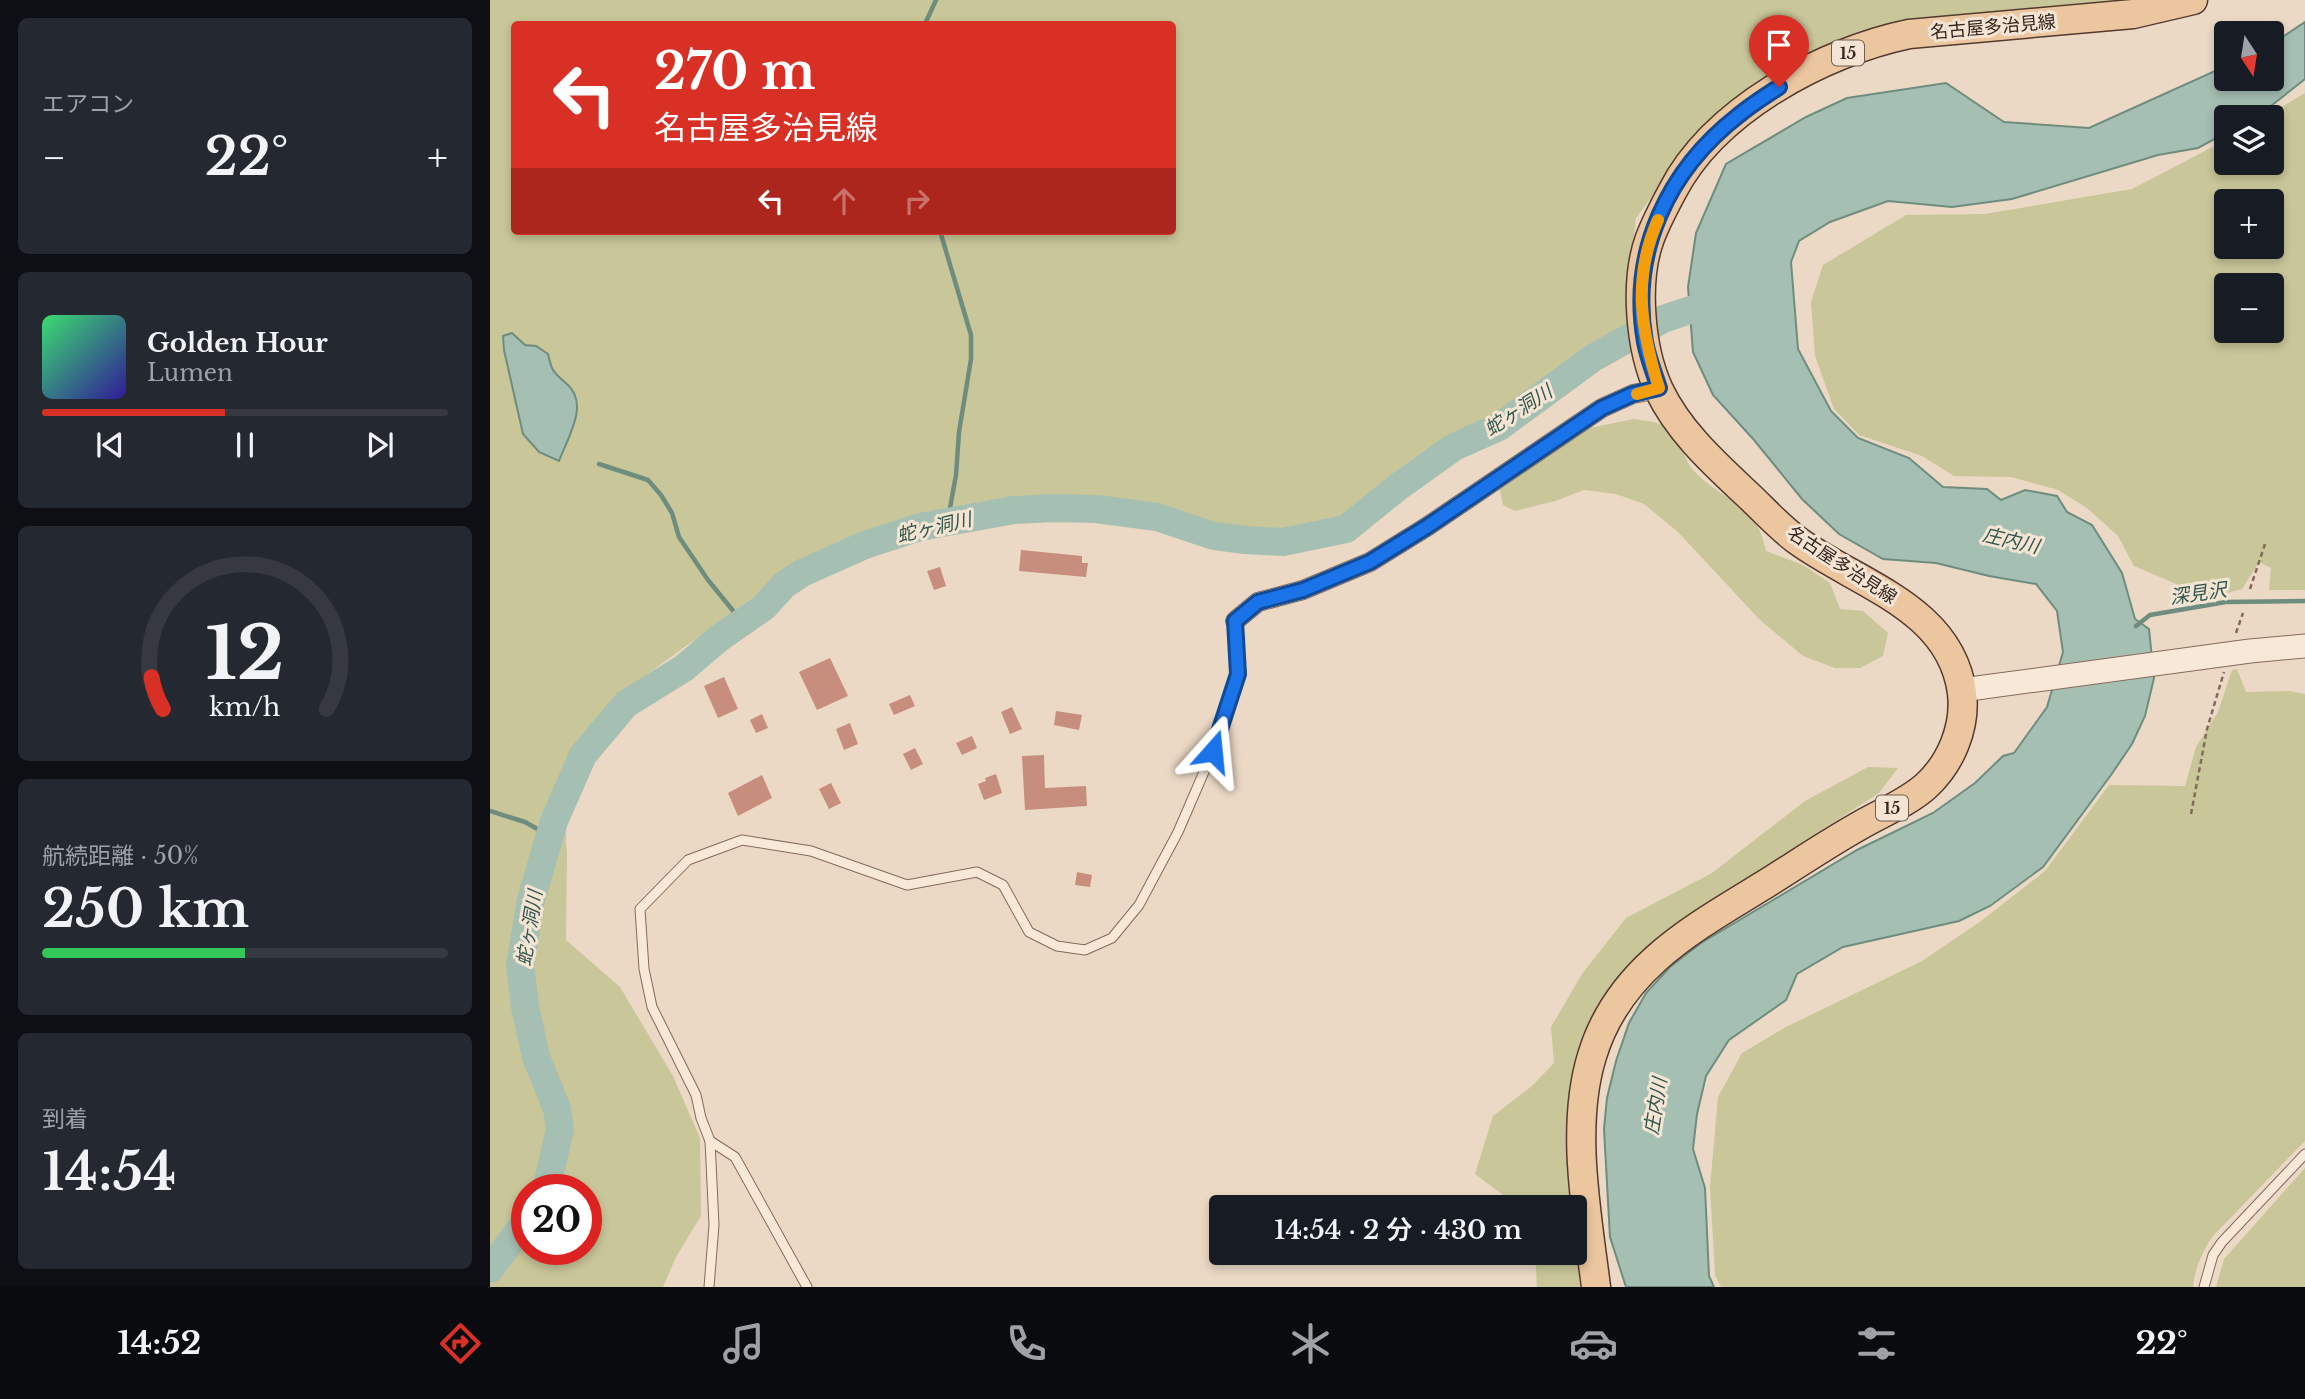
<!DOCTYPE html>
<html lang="ja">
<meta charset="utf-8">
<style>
:root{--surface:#171b24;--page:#242831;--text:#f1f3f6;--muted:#9ea1a6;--line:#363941;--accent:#d93025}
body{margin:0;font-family:"Libre Baskerville","Noto Sans JP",serif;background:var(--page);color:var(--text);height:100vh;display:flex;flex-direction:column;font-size:26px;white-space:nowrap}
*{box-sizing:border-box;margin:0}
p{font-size:23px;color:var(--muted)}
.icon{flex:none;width:38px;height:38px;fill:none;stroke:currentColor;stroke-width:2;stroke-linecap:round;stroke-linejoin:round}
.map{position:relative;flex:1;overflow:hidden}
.drawer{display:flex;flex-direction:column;gap:18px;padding:18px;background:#0d0f14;width:490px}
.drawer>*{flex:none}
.top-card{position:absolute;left:21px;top:21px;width:665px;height:214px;border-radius:7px;box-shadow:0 4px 10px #0003;background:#d93025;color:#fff;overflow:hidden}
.needle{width:46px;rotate:168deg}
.controls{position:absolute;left:1724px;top:21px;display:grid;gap:14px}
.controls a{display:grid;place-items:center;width:70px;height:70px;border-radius:7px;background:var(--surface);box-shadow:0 4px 10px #0003;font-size:35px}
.speed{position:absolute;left:21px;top:1174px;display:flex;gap:14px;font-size:35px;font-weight:700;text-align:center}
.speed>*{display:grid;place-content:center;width:91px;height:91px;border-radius:50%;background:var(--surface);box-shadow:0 4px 10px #0003;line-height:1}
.speed .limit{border:10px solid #d22;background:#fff;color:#111}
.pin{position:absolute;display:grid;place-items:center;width:60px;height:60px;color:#fff;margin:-72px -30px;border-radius:50% 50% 50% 0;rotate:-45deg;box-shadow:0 0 7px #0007}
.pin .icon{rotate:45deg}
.me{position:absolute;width:77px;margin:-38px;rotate:18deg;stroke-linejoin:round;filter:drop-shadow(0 0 5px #0008)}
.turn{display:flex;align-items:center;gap:24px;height:147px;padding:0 28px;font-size:32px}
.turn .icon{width:91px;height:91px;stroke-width:2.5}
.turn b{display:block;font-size:49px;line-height:60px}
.lanes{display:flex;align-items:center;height:66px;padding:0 28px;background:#0003;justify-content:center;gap:35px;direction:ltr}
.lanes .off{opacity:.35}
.big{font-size:52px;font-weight:600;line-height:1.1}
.drawer .tile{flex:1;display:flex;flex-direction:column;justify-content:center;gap:10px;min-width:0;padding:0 24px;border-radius:10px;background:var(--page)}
.drawer .dial{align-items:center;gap:0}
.dial svg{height:182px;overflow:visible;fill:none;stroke:var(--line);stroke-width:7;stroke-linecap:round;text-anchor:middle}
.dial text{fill:var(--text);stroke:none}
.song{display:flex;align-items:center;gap:21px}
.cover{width:84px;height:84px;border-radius:10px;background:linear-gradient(135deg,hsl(140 70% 55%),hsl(250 70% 35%))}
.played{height:7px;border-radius:4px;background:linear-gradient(90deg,var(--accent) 45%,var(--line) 45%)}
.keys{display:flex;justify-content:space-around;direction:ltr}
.heat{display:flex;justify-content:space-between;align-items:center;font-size:38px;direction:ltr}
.charge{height:10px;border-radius:5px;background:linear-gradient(90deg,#34c759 50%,var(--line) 0)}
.trip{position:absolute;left:719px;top:1195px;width:378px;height:70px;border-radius:7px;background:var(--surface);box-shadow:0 4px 10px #0003;font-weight:600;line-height:70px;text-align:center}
.tab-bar{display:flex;height:112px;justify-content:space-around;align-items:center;background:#090b0e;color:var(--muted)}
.tab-bar .icon{width:49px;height:49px}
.tab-bar .on{color:var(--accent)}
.tab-bar b{font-size:32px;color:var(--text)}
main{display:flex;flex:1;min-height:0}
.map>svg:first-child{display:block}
.green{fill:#c9c699;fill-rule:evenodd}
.water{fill:#a6bfb3;stroke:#6e8d7f;stroke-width:2}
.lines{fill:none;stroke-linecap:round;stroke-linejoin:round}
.stream{stroke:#6e8d7f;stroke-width:4.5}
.river{stroke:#a6bfb3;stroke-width:28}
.building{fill:#c78e7d}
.service-casing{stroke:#856a5c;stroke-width:11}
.minor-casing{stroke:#856a5c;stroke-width:20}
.tertiary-casing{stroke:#856a5c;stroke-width:25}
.primary-casing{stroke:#533a30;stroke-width:31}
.path{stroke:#856a5c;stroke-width:2.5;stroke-dasharray:5 3.5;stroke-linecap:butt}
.service{stroke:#f7e8d8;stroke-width:9}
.minor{stroke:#f7e8d8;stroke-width:18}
.tertiary{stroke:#f7e8d8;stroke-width:23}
.primary{stroke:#ecc69f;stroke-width:28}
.route-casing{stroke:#114b97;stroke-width:18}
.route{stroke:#1a73e8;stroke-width:12}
.slow{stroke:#f59e0b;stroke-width:12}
.labels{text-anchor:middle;stroke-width:6;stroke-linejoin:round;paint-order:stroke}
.shield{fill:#f3e4d4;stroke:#6f5f55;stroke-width:2}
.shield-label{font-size:16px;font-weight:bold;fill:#36261f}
.street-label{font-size:18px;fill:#36261f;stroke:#f3e4d4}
.water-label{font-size:19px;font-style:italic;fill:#2f554c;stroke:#f3e4d4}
</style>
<main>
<section class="drawer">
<div class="tile"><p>エアコン</p>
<div class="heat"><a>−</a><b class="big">22°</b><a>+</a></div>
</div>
<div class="tile">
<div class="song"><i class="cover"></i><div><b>Golden Hour</b><p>Lumen</p></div></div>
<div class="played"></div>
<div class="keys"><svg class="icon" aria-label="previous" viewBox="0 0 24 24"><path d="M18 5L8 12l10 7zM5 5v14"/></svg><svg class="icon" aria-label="pause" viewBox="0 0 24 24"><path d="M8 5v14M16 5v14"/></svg><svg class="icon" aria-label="next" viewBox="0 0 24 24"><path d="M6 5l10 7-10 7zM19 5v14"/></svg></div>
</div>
<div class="tile dial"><svg viewBox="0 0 100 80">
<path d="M14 69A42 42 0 1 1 86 69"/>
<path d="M14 69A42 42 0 0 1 9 55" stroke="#d93025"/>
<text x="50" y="56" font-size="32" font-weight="700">12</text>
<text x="50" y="72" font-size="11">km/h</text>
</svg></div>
<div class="tile"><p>航続距離 · 50%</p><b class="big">250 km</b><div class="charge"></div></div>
<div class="tile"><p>到着</p><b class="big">14:54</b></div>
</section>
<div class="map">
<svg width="1815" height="1287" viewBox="0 0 1815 1287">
<rect width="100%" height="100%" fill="#ebd9c5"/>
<g class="green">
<path d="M0,0H1666L1404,26L1193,155L1146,218L1139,286L1140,328L1073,369L1015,411L940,451L887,498L857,519L809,530L752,533L653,504L535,502L425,518L314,560L126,697L72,778L77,855L76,940L130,987L183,1076L210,1138L211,1216L186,1257L173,1287H0ZM24,24H682V231H24ZM35,345L46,346L62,372L79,386L33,434L14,350ZM37,1190H96V1250H37Z"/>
<path d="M1815,93V590H1779L1781,568L1769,562L1752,589L1715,599L1684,583L1644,566L1628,536L1597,508L1568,490L1521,477L1464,476L1432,456L1369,435L1344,409L1325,356L1321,302L1333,265L1416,215L1495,214L1642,189L1736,140V163H1782V117H1775ZM1782,201V247H1736V201ZM1782,285V331H1736V285Z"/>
<path d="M1144,419C1153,421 1168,421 1175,427C1192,440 1193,462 1209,476C1241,506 1265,500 1276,551L1313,565L1340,583L1350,609L1373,611L1398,633L1393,656L1370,668H1345L1313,656L1270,620L1188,532L1154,504L1126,494L1094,490L1065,501L1025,511L1013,505L1009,487L1094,429Z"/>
<path d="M1747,669L1756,692L1799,691L1815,694V1141L1722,1237C1712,1253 1705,1268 1703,1287H1231L1225,1275L1220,1187L1228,1097L1252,1053L1296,1027L1432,961L1491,921L1555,871L1619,785L1695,786L1706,747L1728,712L1742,670Z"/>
<polygon points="1378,767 1408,768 1389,793 1222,901 1124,987 1082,1207 1029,1207 985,1174 1003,1116 1042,1086 1064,1063 1061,1027 1092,974 1136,918 1222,873 1315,801"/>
<polygon points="1815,1168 1815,1287 1726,1287 1734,1259"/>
<polygon points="1085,1234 1090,1287 1047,1287 1045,1253 1085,1253"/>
</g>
<g class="water">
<polygon points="1815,22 1815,79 1767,117 1736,117 1736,133 1708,148 1668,155 1522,199 1462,207 1398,201 1340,222 1309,241 1301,262 1308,349 1341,411 1368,438 1419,458 1453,487 1497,489 1511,500 1535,490 1567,496 1577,512 1602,525 1632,573 1645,619 1659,629 1664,678 1655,716 1642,744 1621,775 1553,867 1500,906 1469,921 1353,947 1307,974 1296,1000 1239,1040 1216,1076 1207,1114 1203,1149 1215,1188 1219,1276 1224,1287 1136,1287 1120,1237 1114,1129 1117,1098 1126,1061 1139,1023 1156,993 1180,967 1211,943 1367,850 1443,813 1485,783 1513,756 1524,753 1557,707 1573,652 1567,611 1546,584 1499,576 1446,563 1393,559 1349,534 1312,499 1264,440 1223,395 1203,352 1198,287 1206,233 1236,164 1316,117 1357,98 1456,83 1514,122 1599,128 1736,66 1736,79 1782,79 1782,44"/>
<path d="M22,333L35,345L46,346L58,354C62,373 64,372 78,385C99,405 78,437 69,461L49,452L33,434L14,350L13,336Z"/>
</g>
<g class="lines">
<g class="stream">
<polyline points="435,24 446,0"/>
<polyline points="450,231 481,335 481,359 469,432 466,475 460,508 461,520"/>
<polyline points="109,464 158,480 171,495 182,513 189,537 218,580 253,623"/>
<polyline points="1646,626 1660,615 1736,602 1815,601"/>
<polyline points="0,811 35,822 60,836"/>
</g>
<g class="river">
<polyline points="56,1190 70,1129 67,1109 46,1057 35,1006 30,966 41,900 64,821 93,755 136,704 194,668 228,639 274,607 294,585 312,573 375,545 430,527 524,510 563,508 606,509 667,517 724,536 756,540 793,542 856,529 908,487 964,447 1009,427 1103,358 1173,319 1234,299"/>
<polyline points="0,1269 37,1220"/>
</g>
</g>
<g class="building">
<polygon points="531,550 592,556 592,563 598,563 596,577 529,571"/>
<polygon points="450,567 456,586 444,590 437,571"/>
<polygon points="340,658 358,696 327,710 309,672"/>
<polygon points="234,677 248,709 228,718 214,686"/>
<polygon points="420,695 425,706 404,715 399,704"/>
<polygon points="522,707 532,729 520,734 511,712"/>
<polygon points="566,711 592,715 589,730 564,725"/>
<polygon points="272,714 278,728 266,733 260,720"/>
<polygon points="360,723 368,744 354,750 346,729"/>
<polygon points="482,736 487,748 472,755 466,743"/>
<polygon points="425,748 433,764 421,770 413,754"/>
<polygon points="554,755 555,788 596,786 597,806 535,810 532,756"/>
<polygon points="506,774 512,793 494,800 488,784 496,781 495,778"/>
<polygon points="272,775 282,798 248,816 238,793"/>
<polygon points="341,783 351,803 339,809 329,789"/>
<polygon points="587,872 602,875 600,887 585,885"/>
</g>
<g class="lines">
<defs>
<g id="service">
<polyline points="220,1141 245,1157 317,1287"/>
<polyline points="219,1287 224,1225 220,1141 211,1118 206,1095 162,1007 154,969 150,909 198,860 252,840 321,851 417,885 487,872 513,885 539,932 567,946 595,950 622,938 649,905 688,832 723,751 748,673 745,621"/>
<polyline points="1714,1287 1723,1255 1732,1242 1815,1154"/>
</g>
<polyline id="minor" points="745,621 768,602 813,590 880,562 938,526 1112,408 1143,394 1169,389"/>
<polyline id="tertiary" points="1472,690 1760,651 1815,646"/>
<path id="primary" d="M1106,1287C1097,1214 1080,1127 1102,1056C1128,969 1202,929 1274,885C1306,865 1337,844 1369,826C1391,813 1417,803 1436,786C1461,763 1476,727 1472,693C1461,608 1369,585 1308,541C1290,528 1274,510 1258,495C1225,464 1189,432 1169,390C1150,349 1144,281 1160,238C1166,222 1174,207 1182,192C1224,110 1333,52 1419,34L1643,14L1703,0"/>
</defs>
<use href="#service" class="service-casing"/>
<use href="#minor" class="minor-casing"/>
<use href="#tertiary" class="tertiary-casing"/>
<use href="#primary" class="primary-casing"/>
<g class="path">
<polyline points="1760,589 1775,544"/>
<polyline points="1746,633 1753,613"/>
<polyline points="1701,814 1717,729 1734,672"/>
</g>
<use href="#service" class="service"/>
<use href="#minor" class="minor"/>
<use href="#tertiary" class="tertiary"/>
<use href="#primary" class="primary"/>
</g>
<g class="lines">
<defs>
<path id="route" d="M723,751L748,674L745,621L768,602L813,590L880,562L938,526L1112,408L1143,394L1169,388C1164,373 1158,358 1155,342C1139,252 1178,170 1249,115C1261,105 1275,96 1289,87"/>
</defs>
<use href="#route" class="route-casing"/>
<use href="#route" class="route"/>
<path class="slow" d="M1147,394L1169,388C1151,330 1142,278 1168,220"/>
</g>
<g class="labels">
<g class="shield">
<rect x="1342" y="40.5" width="32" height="25" rx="5"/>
<rect x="1386" y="795.5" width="32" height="25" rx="5"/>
</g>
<g class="shield-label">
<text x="1358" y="59">15</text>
<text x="1402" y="814">15</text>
</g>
<g class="street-label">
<text transform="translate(1503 27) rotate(-5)" y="6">名古屋多治見線</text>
<text transform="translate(1352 565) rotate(33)" y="6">名古屋多治見線</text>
</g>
<g class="water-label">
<text transform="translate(1028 410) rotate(-33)" y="7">蛇ヶ洞川</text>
<text transform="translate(444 527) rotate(-13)" y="7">蛇ヶ洞川</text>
<text transform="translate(1521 540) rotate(13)" y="7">庄内川</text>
<text transform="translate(1708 593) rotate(-8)" y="7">深見沢</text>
<text transform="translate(39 928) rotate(-81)" y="7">蛇ヶ洞川</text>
<text transform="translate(1165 1106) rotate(-81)" y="7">庄内川</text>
</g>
</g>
</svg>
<div class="controls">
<a><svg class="needle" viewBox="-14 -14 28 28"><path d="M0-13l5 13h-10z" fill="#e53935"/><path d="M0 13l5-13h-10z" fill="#9ea1a6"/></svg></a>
<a><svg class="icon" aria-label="layers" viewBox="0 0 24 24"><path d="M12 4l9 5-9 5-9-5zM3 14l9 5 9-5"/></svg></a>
<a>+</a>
<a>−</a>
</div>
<div class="speed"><div class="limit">20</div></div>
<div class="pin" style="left:1289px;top:87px;background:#d93025"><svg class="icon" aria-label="arrive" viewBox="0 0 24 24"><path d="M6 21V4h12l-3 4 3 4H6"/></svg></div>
<svg class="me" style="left:723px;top:751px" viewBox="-20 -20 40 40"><path d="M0-17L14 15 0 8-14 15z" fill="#1a73e8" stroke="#fff" stroke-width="4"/></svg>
<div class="trip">14:54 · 2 分 · 430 m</div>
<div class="top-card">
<div class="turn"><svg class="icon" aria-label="left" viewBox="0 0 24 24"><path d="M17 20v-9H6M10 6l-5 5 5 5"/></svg><div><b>270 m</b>名古屋多治見線</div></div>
<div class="lanes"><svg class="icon" aria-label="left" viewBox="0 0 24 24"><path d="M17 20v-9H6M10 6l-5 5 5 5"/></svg><svg class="icon off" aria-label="ahead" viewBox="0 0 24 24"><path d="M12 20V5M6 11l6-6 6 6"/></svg><svg class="icon off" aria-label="right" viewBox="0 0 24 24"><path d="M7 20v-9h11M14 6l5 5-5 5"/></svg></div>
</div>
</div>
</main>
<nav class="tab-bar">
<b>14:52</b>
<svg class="icon on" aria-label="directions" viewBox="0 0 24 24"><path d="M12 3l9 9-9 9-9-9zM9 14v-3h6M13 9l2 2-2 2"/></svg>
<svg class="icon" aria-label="music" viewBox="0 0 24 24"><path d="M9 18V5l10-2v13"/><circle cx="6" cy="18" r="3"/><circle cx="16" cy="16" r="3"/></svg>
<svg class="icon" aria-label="phone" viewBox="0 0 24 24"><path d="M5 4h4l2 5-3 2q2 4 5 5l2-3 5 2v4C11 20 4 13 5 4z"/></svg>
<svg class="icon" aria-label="climate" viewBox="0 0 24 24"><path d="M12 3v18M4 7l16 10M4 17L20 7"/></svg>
<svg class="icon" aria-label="car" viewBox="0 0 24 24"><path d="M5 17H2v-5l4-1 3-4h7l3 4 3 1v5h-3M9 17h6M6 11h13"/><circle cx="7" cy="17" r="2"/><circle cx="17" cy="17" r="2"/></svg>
<svg class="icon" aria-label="filters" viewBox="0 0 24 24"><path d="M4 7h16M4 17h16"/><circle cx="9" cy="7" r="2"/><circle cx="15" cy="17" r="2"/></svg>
<b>22°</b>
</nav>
